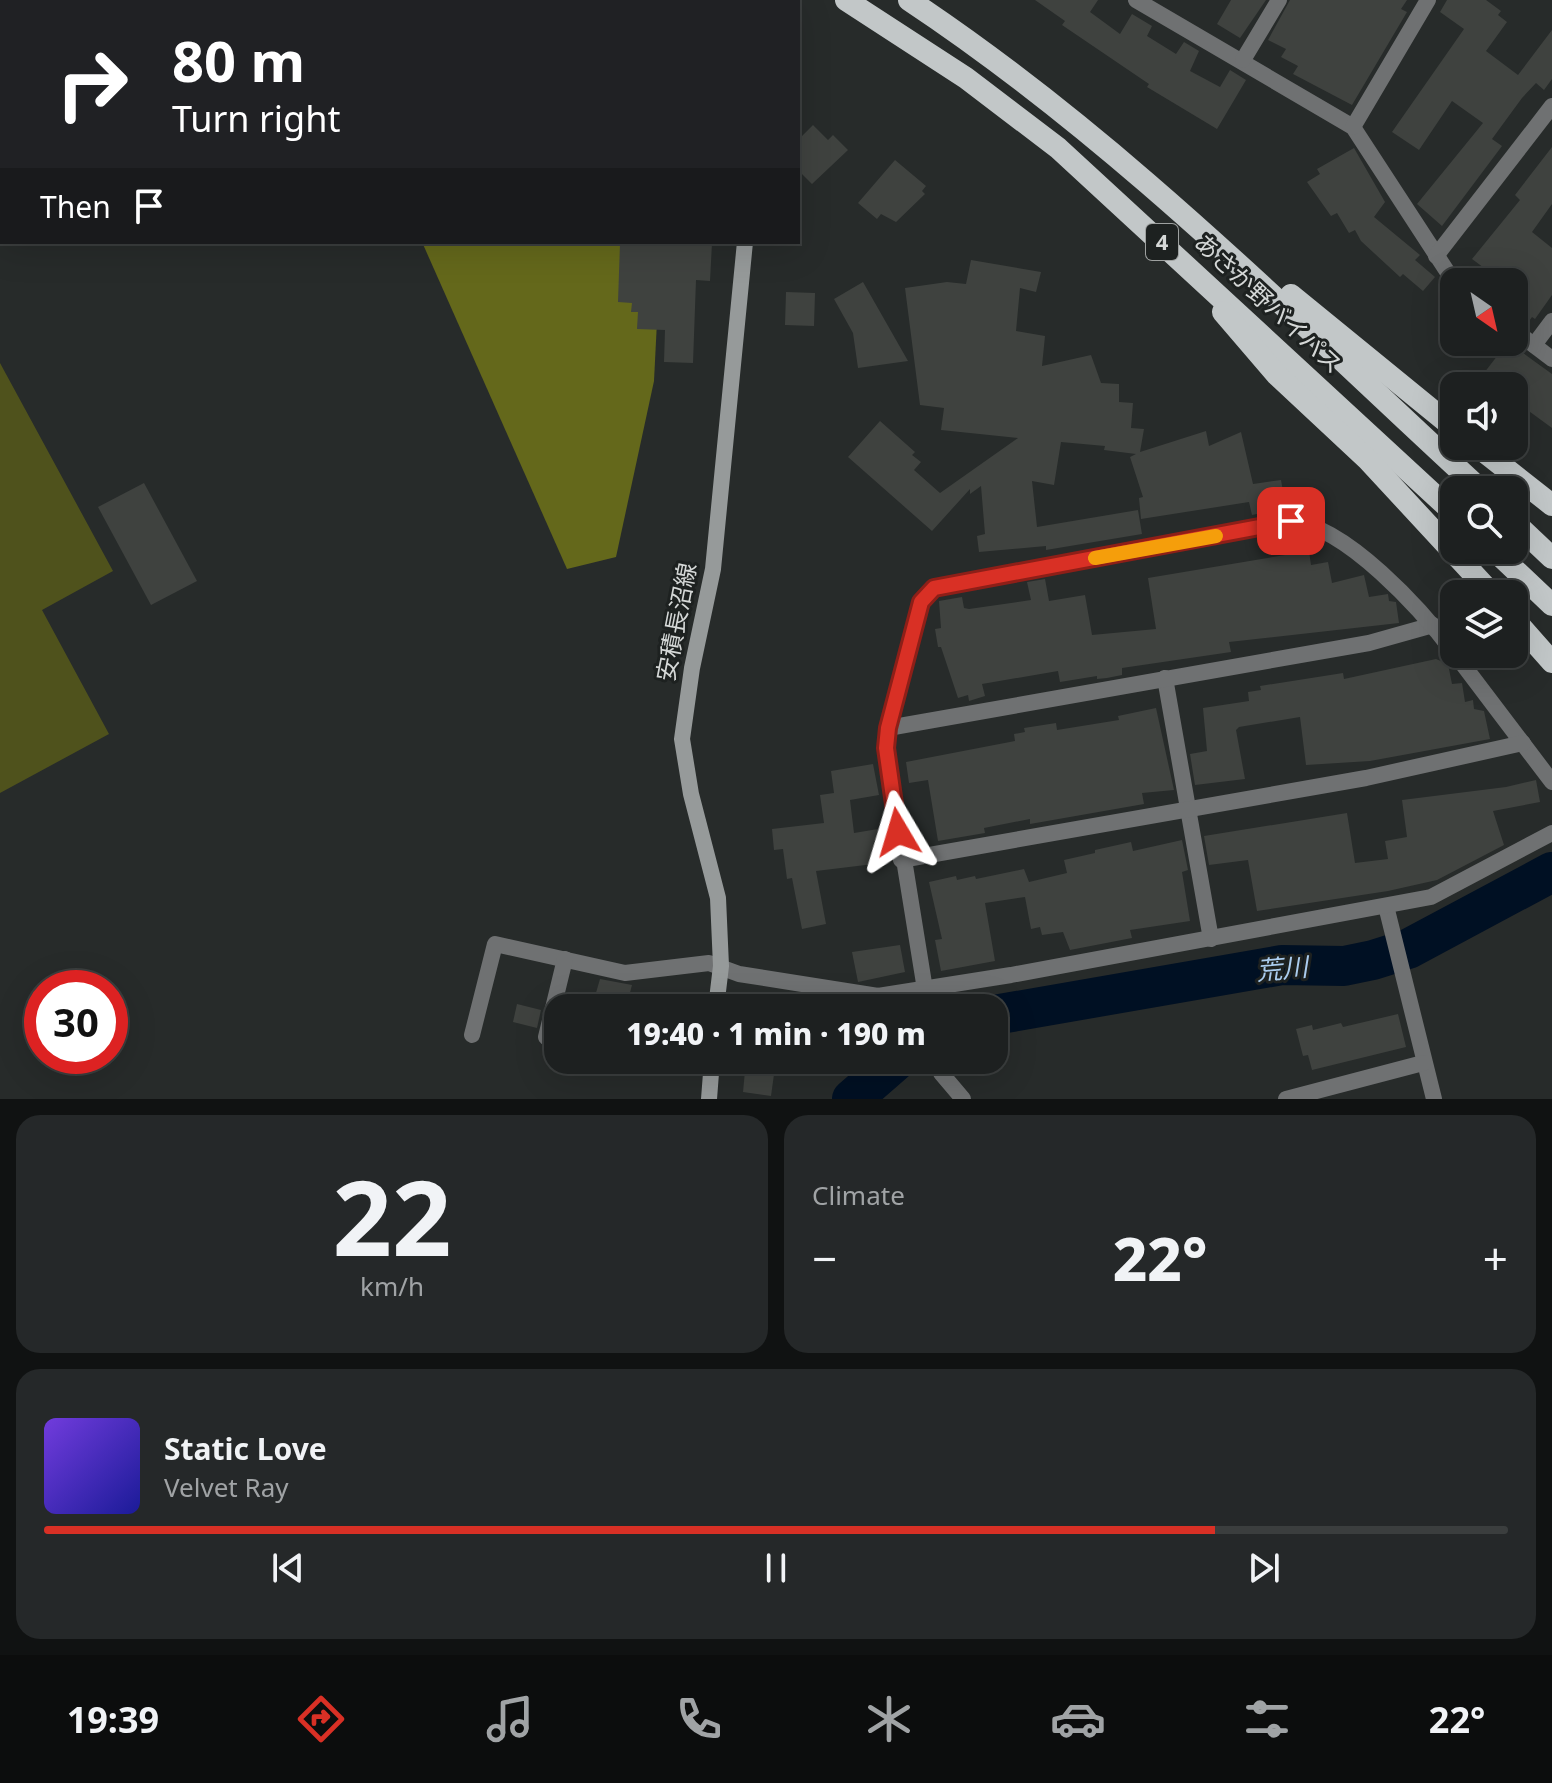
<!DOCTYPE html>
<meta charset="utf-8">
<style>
:root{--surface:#1d2020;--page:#252829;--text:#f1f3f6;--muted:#a0a3a5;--line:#3b3e3e;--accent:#d93025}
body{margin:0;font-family:"Noto Sans","Noto Sans JP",sans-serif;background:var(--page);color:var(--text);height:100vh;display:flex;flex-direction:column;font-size:30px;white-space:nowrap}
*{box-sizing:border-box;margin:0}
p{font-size:26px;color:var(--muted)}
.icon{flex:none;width:44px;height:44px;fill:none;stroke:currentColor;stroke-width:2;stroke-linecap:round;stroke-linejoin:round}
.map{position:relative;height:1099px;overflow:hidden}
.side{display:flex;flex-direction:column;gap:16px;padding:16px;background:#101212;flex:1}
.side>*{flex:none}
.guide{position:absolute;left:0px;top:0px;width:800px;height:244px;box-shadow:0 8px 32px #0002,0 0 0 2px var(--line);background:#202124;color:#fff;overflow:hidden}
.needle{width:52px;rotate:146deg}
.fabs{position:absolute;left:1440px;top:268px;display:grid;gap:16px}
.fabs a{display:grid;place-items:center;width:88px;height:88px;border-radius:16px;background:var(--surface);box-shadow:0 8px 32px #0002,0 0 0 2px var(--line);font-size:40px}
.speed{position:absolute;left:24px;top:970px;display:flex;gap:16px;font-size:40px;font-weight:700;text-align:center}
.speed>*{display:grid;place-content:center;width:104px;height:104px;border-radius:50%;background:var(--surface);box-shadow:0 8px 32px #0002,0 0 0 2px var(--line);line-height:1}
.speed .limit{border:12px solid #d22;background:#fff;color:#111}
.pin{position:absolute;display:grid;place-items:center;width:68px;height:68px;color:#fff;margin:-34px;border-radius:16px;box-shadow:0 4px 12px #0006}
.me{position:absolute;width:88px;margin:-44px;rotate:353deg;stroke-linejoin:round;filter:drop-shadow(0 0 6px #0008)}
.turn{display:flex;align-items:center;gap:28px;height:168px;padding:0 40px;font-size:36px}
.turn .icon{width:104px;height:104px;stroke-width:2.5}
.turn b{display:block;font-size:56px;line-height:68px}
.then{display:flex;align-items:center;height:76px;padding:0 40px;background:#0003;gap:16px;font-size:30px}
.big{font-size:60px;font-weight:800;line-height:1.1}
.side .widget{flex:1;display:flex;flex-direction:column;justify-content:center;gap:12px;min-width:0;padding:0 28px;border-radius:24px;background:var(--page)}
.side .dial{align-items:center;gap:0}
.dial b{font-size:104px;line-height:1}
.song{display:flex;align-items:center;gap:24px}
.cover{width:96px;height:96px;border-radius:12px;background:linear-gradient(135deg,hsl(260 70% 55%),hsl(240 70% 35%))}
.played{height:8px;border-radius:4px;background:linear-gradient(90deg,var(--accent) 80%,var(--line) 80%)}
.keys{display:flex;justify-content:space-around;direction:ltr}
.heat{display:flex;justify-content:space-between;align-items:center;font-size:44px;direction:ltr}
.side .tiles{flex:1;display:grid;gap:16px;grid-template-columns:1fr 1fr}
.widget:last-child{grid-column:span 2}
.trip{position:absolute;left:544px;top:994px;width:464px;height:80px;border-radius:24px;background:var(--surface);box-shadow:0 8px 32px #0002,0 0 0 2px var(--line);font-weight:800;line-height:80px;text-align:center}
.menu{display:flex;height:128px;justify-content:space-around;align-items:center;background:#0c0d0d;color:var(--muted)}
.menu .icon{width:56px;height:56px}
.menu .on{color:var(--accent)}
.menu b{font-size:36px;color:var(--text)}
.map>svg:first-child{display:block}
.green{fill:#4f521c}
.forest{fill:#64681b}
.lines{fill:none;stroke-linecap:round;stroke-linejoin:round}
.river{stroke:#001023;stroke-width:40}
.building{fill:#3f423f}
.minor{stroke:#6f7172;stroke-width:16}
.secondary{stroke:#969a9a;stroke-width:16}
.trunk{stroke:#c2c7c8;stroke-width:22}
.route-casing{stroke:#8d1f18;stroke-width:20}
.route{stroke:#d93025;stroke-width:14}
.slow{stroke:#f59e0b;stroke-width:14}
.labels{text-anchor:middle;stroke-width:6;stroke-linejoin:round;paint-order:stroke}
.shield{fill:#1d2120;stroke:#9ea1a0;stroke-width:2}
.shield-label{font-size:22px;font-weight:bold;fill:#d5d8d7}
.street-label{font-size:24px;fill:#d5d8d7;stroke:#1d2120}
.water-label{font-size:26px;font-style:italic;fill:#abcdef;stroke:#1d2120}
</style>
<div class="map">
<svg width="1552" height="1099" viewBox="0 0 1552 1099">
<rect width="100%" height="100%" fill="#272b2a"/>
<polygon class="green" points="0,363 113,571 42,610 109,734 0,793"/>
<g class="forest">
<polygon points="175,0 689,0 196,2"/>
<polygon points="422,242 661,242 654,381 616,557 567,569"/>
</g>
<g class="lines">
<g class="river">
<polyline points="994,1015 1282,965 1344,966 1373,960 1408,949 1552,872"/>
<polyline points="852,1099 897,1060"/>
</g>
</g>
<g class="building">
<polygon points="1035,0 1098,0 1090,12 1120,34 1132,14 1152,26 1147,36 1176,54 1184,42 1199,51 1190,71 1220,87 1230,70 1246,80 1217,129 1147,87 1149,84 1062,25 1065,21"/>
<polygon points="1231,0 1266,0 1240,38 1217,24"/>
<polygon points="1290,0 1407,0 1401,9 1407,12 1352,105 1293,74 1298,66 1281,57 1286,49 1268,40"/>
<polygon points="1447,0 1486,0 1501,11 1498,15 1507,22 1486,51 1518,75 1552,30 1552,79 1544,90 1536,83 1522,98 1492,139 1502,146 1442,226 1417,204 1483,123 1452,101 1419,150 1392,132 1464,29 1440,12"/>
<polygon points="813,125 828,140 833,135 848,150 812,184 798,170 798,140"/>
<polygon points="1552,147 1552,204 1532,232 1552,248 1552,295 1535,319 1532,317 1527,324 1514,314 1514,282 1503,282 1472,259 1520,200 1515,195"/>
<polygon points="1354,148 1385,202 1374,217 1420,255 1415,260 1435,277 1423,291 1403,274 1400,277 1361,241 1355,230 1349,233 1337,213 1331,216 1307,182 1320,174 1317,169"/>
<polygon points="895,160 926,186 922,191 925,194 896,222 881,214 877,219 858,203"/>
<polygon points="624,242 712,243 710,281 696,280 693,363 664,362 665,330 637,329 638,312 631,312 632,303 618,302 620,244"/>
<polygon points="971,260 1041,272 1036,292 1020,288 1016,331 1045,336 1042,366 1091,355 1101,383 1119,384 1119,402 1133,403 1131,428 1144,429 1140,452 1206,431 1209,446 1241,432 1253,484 1281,480 1286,508 1252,515 1249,502 1141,519 1139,498 1143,497 1130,457 1136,454 1104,450 1105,446 1061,442 1054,485 1032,481 1037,527 1138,510 1142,534 1046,550 1046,546 979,552 977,536 985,534 981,486 970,494 970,489 932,531 848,457 880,421 915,452 912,455 921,462 914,470 940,493 1018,438 941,430 944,408 920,405 905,288 947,282 966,284"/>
<polygon points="863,282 908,361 858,368 853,333 834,299"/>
<polygon points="786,292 815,293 814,326 785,325"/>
<polygon points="1508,342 1552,374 1552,428 1515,401 1514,386 1501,386 1484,373"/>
<polygon points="144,483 197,581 151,605 98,507"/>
<polygon points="1309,551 1311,565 1328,562 1332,583 1364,575 1369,597 1388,594 1389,601 1396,602 1399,623 1229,642 1231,652 1122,668 1122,675 1107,678 1097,679 1097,676 1060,682 1058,671 982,684 985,696 969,701 968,695 958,698 941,647 938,647 935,629 941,628 939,601 962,597 964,608 969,609 1031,600 1027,582 1045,579 1049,601 1085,595 1092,635 1156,629 1148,578"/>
<polygon points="1436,659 1448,664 1452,684 1462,683 1465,702 1473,700 1474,709 1484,711 1490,739 1370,761 1306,765 1300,717 1239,727 1236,730 1245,779 1195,785 1190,754 1207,751 1203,708 1249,701 1248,692 1261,690 1260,686 1343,673 1344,679"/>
<polygon points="1156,708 1174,790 1142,793 1144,804 1030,824 1030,819 984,828 985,833 938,841 928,780 909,783 906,762 1015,741 1014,734 1025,732 1024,728 1056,723 1057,730 1119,720 1118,716"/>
<polygon points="873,764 879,795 850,800 854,833 878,829 882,863 816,871 826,924 802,929 792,878 787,879 783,849 774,850 772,829 824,823 820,795 834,793 831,771"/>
<polygon points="1536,780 1540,802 1493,811 1504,845 1437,880 1388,891 1257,911 1248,860 1209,865 1204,836 1347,813 1355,863 1388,859 1385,841 1407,837 1402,800 1506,787"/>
<polygon points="1182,840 1188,870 1182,872 1190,921 1130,930 1132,938 1070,950 1063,932 1042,935 1040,927 1031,929 1025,897 985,903 995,961 941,971 935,940 942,939 929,882 956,876 957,880 975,876 976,879 1024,869 1029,882 1067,873 1064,860 1095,853 1095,850 1131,842 1133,851"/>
<polygon points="900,945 905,972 858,982 852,952"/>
<polygon points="600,979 632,985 626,1008 593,1003"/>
<polygon points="517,1004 541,1010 537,1028 513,1022"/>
<polygon points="1398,1014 1406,1047 1312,1070 1308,1055 1303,1056 1296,1029 1312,1025 1313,1030 1341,1023 1343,1027"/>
<polygon points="746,1060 776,1060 771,1096 743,1092"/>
</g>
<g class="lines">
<g class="minor">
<polyline points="1136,0 1353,127 1454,282"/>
<polyline points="1243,60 1279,0"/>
<polyline points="1353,127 1428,0"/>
<polyline points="1436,256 1552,106"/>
<polyline points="1514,330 1552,359"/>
<polyline points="1534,345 1552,321"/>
<polyline points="1455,654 1552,782"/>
<polyline points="1165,678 1211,939"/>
<polyline points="888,728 1369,643 1433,625"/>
<polyline points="901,860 1366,778 1523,743"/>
<polyline points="1386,906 1434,1099"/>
<path d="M928,1008L886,748L890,717L921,602L934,588L1291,521C1346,526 1422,610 1454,653"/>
<polyline points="472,1035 495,944 625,973 709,963 739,974 878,996 1011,975 1431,897 1552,833"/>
<polyline points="546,1037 565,959"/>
<polyline points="938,1060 941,1073 963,1099"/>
<polyline points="1286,1099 1423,1063"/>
</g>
<g class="secondary">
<polyline points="768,2 768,0"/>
<polyline points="716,1008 721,966 718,898 691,794 682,739 692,668 713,569 745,242"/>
<polyline points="709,1099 712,1060"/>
</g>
<g class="trunk">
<polyline points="846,0 966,78 1058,148 1454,513"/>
<path d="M909,0C1120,140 1296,320 1481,490"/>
<polyline points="1291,295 1454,428"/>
<polyline points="1223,312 1277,375 1368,460 1492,594"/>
<polyline points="1477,446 1552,505"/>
<polyline points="1514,522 1552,558"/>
<polyline points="1494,550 1552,605"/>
<polyline points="1514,619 1552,662"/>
</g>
</g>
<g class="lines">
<defs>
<polyline id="route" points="898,832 886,748 888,728 921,602 934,588 1291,521"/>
</defs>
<use href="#route" class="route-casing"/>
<use href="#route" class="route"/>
<polyline class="slow" points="1095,558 1216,536"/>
</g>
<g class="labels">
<rect class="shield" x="1146" y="224" width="32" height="36" rx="6"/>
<g class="shield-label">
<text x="1162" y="250">4</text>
</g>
<g class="street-label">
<text transform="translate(1268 304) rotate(43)" y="8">あさか野バイパス</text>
<text transform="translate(677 622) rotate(-79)" y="8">安積長沼線</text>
</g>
<g class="water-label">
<text transform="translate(1282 969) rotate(-5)" y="9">荒川</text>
</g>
</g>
</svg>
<div class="fabs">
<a><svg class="needle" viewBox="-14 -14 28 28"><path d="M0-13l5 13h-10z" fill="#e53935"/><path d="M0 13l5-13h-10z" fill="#a0a3a5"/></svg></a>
<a><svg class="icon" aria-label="sound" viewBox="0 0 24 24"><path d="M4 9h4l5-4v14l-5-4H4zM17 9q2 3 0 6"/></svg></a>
<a><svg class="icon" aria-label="search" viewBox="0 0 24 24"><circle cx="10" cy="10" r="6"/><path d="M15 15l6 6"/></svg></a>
<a><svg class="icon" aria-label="layers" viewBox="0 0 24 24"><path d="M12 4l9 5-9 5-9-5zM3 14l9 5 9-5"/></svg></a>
</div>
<div class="speed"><div class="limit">30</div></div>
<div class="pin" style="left:1291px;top:521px;background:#d93025"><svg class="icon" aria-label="arrive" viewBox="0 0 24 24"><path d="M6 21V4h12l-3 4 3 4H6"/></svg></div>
<svg class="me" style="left:898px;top:832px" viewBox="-20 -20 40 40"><path d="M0-17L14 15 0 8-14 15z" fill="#d93025" stroke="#fff" stroke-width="4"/></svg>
<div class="trip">19:40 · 1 min · 190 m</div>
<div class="guide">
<div class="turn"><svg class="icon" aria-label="right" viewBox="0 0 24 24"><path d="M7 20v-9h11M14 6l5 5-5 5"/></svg><div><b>80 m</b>Turn right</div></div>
<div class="then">Then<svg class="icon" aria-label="arrive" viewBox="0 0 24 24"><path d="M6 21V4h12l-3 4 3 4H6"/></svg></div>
</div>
</div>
<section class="side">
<div class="tiles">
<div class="widget dial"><b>22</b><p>km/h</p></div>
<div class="widget"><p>Climate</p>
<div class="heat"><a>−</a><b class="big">22°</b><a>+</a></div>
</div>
<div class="widget">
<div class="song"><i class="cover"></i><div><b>Static Love</b><p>Velvet Ray</p></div></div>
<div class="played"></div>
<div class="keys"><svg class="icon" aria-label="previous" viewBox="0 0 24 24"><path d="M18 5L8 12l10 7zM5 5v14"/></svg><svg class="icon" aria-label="pause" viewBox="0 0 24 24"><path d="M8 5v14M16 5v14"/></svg><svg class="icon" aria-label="next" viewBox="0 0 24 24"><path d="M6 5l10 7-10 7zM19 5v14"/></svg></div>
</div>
</div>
</section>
<nav class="menu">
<b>19:39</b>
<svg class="icon on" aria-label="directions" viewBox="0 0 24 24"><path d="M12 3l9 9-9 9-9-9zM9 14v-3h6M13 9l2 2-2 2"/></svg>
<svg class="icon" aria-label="music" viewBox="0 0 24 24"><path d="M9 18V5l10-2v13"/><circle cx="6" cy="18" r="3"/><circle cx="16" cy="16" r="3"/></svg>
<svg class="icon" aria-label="phone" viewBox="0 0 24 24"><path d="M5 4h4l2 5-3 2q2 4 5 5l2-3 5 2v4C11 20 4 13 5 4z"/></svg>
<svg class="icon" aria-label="climate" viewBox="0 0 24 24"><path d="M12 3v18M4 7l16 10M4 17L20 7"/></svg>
<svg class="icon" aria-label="car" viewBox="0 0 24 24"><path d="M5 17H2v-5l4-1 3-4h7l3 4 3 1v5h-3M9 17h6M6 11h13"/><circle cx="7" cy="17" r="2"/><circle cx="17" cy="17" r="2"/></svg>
<svg class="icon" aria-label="filters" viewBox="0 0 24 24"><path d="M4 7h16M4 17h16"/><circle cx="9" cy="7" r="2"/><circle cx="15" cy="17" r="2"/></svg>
<b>22°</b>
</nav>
